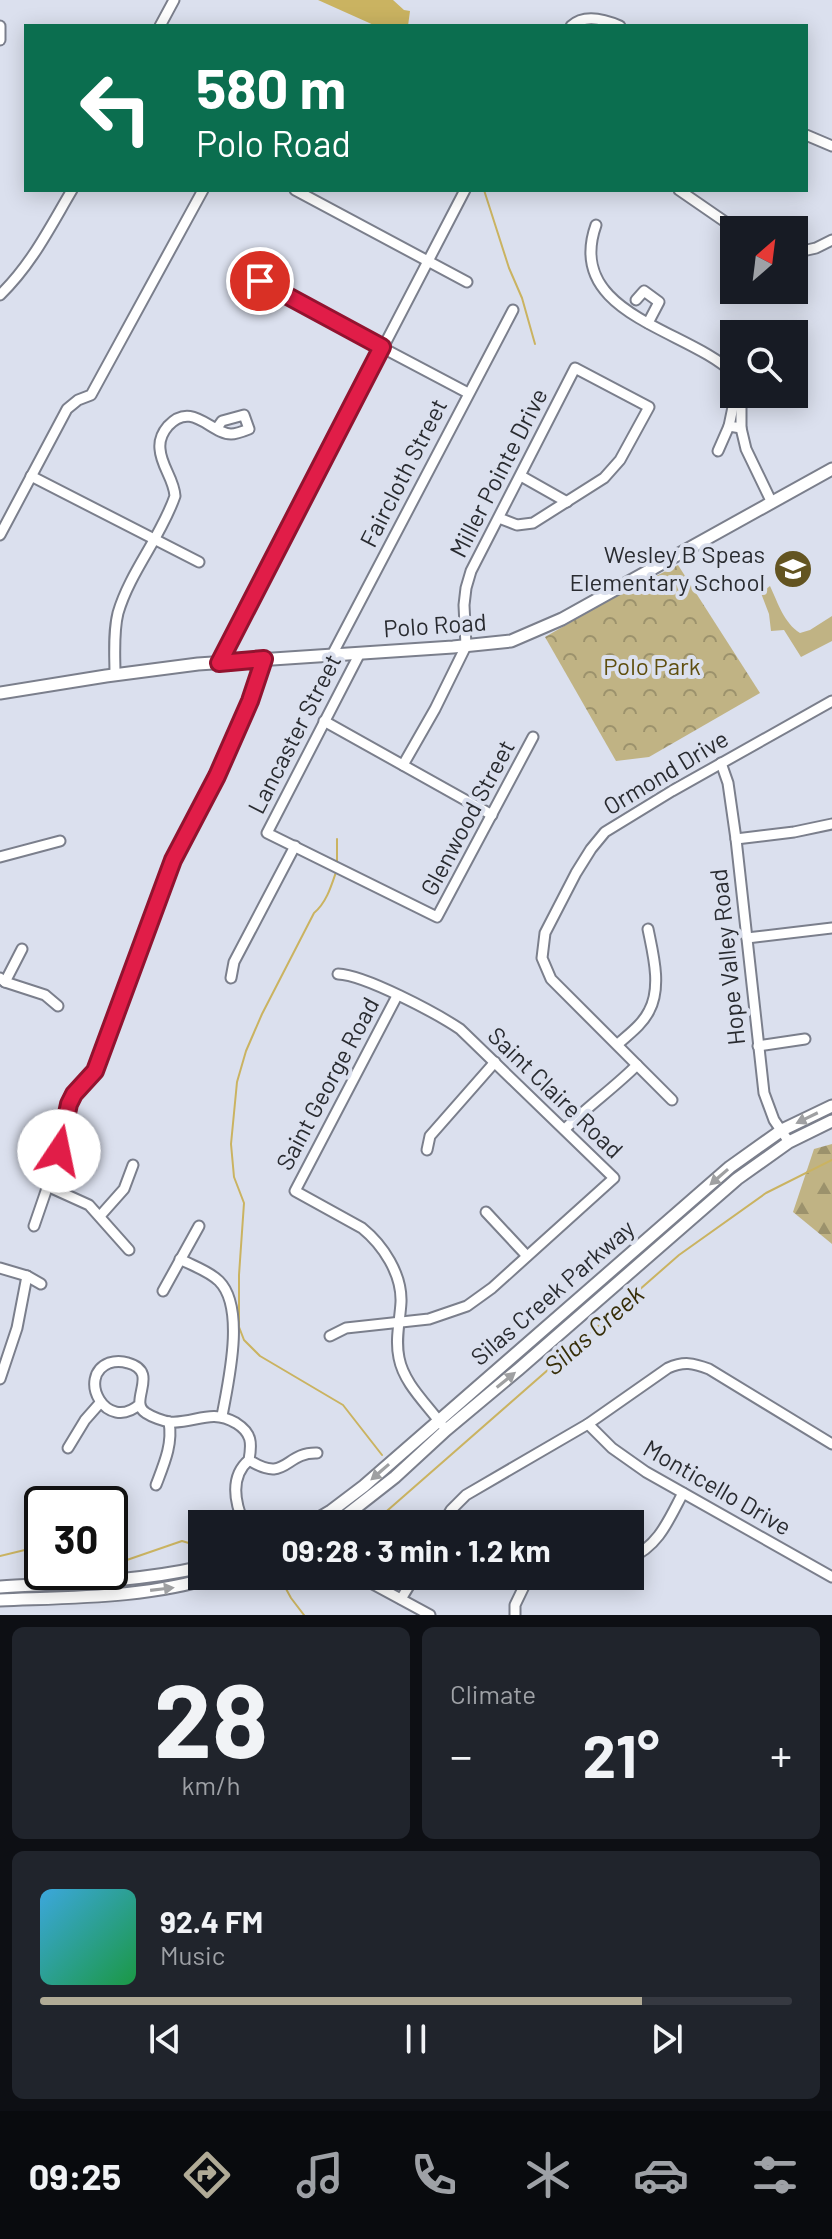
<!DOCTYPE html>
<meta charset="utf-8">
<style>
:root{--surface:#171b24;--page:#20242c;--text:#f1f3f6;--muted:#9ea1a6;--line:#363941;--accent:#b1ab96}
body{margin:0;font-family:Barlow,sans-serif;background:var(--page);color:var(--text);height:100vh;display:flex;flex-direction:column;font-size:30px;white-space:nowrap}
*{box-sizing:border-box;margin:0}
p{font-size:26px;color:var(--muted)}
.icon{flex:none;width:44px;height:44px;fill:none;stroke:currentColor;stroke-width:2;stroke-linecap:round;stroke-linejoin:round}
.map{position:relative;height:1615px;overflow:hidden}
.side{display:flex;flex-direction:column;gap:12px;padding:12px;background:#0d0f14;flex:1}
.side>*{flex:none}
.top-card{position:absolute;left:24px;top:24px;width:784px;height:168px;border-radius:0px;box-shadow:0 4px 20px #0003;background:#0b6e4f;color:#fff;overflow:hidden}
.needle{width:52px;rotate:28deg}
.tools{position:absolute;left:720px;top:216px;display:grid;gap:16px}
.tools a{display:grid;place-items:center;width:88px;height:88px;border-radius:0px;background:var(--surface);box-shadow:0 4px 20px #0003;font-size:40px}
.speed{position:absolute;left:24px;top:1486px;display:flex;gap:16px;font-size:40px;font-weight:700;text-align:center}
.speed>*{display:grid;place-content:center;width:104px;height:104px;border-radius:50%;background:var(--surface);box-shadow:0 4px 20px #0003;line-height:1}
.speed .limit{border:4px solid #111;border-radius:12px;background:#fff;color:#111}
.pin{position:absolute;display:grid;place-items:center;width:68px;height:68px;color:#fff;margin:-34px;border:4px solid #fff;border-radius:50%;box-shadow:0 2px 8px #0007}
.me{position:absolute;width:88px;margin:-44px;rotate:11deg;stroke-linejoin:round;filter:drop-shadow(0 0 6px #0008)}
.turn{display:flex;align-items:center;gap:28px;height:168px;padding:0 40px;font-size:36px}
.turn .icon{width:104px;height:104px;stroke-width:2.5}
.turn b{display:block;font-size:56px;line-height:68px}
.big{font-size:60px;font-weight:700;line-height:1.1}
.side .tile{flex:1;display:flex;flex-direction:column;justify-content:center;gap:12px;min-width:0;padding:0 28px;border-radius:12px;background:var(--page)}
.side .dial{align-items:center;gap:0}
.dial b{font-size:104px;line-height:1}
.song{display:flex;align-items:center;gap:24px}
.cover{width:96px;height:96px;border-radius:12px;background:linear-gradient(135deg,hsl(200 70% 55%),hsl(140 70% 35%))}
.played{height:8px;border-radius:4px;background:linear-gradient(90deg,var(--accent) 80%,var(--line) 80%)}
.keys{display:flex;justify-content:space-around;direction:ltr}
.heat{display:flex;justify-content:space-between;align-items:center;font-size:44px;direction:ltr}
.side .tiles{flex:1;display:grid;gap:12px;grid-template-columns:1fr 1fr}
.tile:last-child{grid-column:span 2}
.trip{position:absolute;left:188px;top:1510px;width:456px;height:80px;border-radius:0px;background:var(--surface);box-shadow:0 4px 20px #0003;font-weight:700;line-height:80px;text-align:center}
.menu{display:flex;height:128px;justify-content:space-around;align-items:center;background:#090b0e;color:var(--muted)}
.menu .icon{width:56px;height:56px}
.menu .active{color:var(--accent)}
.menu b{font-size:36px;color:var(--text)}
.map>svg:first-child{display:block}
.grass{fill:#c0b384}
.forest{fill:url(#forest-firs)}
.park{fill:url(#park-crowns)}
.water{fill:#cab361}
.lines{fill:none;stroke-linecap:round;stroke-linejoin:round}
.stream{stroke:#cab361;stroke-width:2}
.minor-casing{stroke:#7b7f8c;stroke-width:13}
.major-casing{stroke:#7b7f8c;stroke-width:15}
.minor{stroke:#fff;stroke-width:9}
.major{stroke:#fff;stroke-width:11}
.oneway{fill:#9fa0a2}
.route-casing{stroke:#92132f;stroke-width:20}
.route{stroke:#e11d48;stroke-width:14}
.labels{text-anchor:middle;stroke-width:8;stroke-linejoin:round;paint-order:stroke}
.street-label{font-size:24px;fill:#292b30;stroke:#dbe0ee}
.poi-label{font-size:24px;fill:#292b30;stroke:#dbe0ee;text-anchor:end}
.park-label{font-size:24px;fill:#5f4e0e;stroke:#dbe0ee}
.water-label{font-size:26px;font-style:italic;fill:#372e08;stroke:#dbe0ee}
</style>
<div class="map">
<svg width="832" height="1615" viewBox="0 0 832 1615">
<defs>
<pattern id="forest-firs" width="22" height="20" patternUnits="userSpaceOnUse" patternTransform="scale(2)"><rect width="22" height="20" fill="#c0b384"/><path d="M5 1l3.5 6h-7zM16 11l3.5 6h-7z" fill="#9c926c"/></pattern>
<pattern id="park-crowns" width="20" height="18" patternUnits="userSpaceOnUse" patternTransform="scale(2)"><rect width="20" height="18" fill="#c0b384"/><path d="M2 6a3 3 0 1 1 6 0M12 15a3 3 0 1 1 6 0" fill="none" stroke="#9c926c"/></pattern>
</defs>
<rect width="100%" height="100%" fill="#dbe0ee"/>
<path class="grass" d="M770,586C778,603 784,623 800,633L810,630L832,616V641L801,657L784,630L771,631L769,614L761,593Z"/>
<polygon class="forest" points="832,1144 832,1244 793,1212 814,1149"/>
<polygon class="park" points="678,565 760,693 649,757 616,761 545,637 618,595"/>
<polygon class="water" points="318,0 393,0 404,10 410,11 408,26 376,26"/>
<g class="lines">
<g class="stream">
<polyline points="484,190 509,268 522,298 535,344"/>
<polyline points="337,862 337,839"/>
<path d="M336,872C331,887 326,903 314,913L262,1014L246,1051L237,1082L231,1144L234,1177L244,1203L239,1275V1327L244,1340L260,1356L343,1405L382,1455"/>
<polyline points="372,1524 679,1255 766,1193 832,1160"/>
<polyline points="0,1556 33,1548 42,1548"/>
<polyline points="110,1563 121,1562 182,1541 202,1547"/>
<polyline points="279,1576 291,1598 304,1615"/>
</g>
<defs>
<g id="minor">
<polyline points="0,26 0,40"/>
<polyline points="160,26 174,0"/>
<path d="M571,26C584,14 604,19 620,26"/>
<polyline points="806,135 832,146"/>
<polyline points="295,190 467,282"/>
<polyline points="679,190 737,230"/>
<path d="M596,225C564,315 689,329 734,374"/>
<polyline points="794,253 816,248 832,240"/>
<polyline points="251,276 326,318 468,393"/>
<path d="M0,295C32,264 50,227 72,190"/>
<polyline points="636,300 644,291 659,302 648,323"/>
<polyline points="728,354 734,346"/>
<polyline points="741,394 741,428 746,449 772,503"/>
<polyline points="733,407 729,426 741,428"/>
<polyline points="718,451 729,426"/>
<polyline points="31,476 199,562"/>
<polyline points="521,476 567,502"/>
<polyline points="0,535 67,409 78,400 91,395 203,190"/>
<polyline points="360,653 267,833 437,917 533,737"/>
<polyline points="332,655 513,310"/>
<polyline points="219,663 465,190"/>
<path d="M115,675C115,656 113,633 118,613C130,572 161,537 175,496C174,479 161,466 160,449C159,440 162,433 168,426C192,400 211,434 231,434C236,434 244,431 249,429L244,415L222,421L217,428"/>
<polyline points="324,721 492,815"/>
<polyline points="721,763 728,783 736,839 764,1093 774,1120 789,1142"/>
<polyline points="403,765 435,709 466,646 464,605 466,588 471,571 575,368 649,407 620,460 604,478 533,523 517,525 499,518"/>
<polyline points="736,839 794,832 832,824"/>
<polyline points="0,857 60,841"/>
<polyline points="747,938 832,928"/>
<polyline points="0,978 5,982 45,995 58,1006"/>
<polyline points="231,978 234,962 295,846"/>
<polyline points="5,982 22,949"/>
<path d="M397,996L295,1191L362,1228C383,1245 402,1274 401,1302C400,1321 395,1339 399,1358C404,1384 427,1404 442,1425"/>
<path d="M618,1044C629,1034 642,1025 649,1011C662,987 653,954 648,929"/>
<polyline points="758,1046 805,1039"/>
<polyline points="672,1100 551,979 542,958 545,933 576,873 591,849 605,832 672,791 832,701"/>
<path d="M565,1129C588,1106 614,1088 637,1065"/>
<polyline points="427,1150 430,1136 495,1062"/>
<polyline points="47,1186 89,1205 129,1250"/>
<polyline points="486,1212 527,1256"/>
<polyline points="100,1216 124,1189 133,1165"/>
<polyline points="34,1226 56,1162 69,1104 95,1071 173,860 217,776 250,701 264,659"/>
<path d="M180,1259C193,1266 209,1271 219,1281C246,1308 228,1383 222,1416"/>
<polyline points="0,1268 27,1276 41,1284"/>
<polyline points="163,1291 199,1226"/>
<path d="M330,1336L346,1328L429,1319L467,1306L492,1288L614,1178L460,1029C436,1013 365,975 338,974"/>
<polyline points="0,1379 17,1328 27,1276"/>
<path d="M140,1404C106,1434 76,1376 109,1363C115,1361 122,1361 128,1363C161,1372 127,1402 146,1413C152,1417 163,1421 170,1422C195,1424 210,1408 236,1423C252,1433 252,1443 249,1460C229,1477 235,1503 244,1524"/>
<polyline points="588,1424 612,1448 646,1472 832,1577"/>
<polyline points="68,1448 85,1420 100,1403"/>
<path d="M249,1460C287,1484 284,1452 317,1453"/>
<path d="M156,1485C164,1464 173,1444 169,1422"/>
<path d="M443,1524L451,1510L466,1495L588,1424L668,1368C684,1361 693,1363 709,1369L832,1444"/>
<path d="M630,1558C659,1546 669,1519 683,1493"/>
<polyline points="358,1576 430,1615"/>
<polyline points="401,1599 415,1576"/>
<polyline points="515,1615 515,1605 529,1576"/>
</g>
<g id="major">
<polyline points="0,693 106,676 198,664 453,647 511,641 562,619 832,469"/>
<polyline points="309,1524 331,1511 364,1486 730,1167 782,1130 832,1106"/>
<polyline points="335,1524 395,1477 446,1430 519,1369 737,1179 789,1142 832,1121"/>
<path d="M0,1587C68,1583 136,1582 202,1567"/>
<path d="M0,1600C72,1597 147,1598 216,1576"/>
</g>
</defs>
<use href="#minor" class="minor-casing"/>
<use href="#major" class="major-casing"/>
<use href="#minor" class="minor"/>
<use href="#major" class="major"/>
</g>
<defs><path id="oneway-solid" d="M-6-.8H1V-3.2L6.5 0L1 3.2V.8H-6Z" transform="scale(2)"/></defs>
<g class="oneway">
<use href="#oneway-solid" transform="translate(807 1118) rotate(154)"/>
<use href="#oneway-solid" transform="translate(719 1177) rotate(139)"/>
<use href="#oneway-solid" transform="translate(506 1380) rotate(-39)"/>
<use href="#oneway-solid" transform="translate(380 1472) rotate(139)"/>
<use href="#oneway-solid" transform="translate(162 1589) rotate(-7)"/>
</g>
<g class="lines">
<defs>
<polyline id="route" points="59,1151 69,1104 74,1094 95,1071 173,860 217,776 250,701 264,659 219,663 382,347 260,281"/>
</defs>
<use href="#route" class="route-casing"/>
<use href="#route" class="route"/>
</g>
<defs>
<symbol id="school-disc" viewBox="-11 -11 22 22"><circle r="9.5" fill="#635421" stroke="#dbe0ee"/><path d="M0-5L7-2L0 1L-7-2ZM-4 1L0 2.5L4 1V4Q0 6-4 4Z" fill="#fff"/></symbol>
</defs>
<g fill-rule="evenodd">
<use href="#school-disc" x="771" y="547" width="44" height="44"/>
</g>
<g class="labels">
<g class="street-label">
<text transform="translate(404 473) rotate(-63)" y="8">Faircloth Street</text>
<text transform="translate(499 473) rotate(-63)" y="8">Miller Pointe Drive</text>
<text transform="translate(435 626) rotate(-4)" y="8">Polo Road</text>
<text transform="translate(295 734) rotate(-63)" y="8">Lancaster Street</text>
<text transform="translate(666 773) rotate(-31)" y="8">Ormond Drive</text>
<text transform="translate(468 818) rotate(-62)" y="8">Glenwood Street</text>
<text transform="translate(728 957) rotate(-96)" y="8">Hope Valley Road</text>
<text transform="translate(328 1084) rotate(-62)" y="8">Saint George Road</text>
<text transform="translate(555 1093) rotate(44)" y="8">Saint Claire Road</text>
<text transform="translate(553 1293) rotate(-41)" y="8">Silas Creek Parkway</text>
<text transform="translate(717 1488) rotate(30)" y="8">Monticello Drive</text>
</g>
<g class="poi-label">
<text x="765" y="563">Wesley B Speas<tspan x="765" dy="28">Elementary School</tspan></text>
</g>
<g class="park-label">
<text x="652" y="675">Polo Park</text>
</g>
<g class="water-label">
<text transform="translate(594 1330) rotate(-41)" y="9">Silas Creek</text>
</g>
</g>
</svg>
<div class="tools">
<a><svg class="needle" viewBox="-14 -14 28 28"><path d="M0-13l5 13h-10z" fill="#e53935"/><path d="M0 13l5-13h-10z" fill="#9ea1a6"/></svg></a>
<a><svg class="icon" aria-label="search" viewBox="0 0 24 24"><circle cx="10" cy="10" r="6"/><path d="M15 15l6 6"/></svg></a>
</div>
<div class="speed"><div class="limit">30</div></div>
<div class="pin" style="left:260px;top:281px;background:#d93025"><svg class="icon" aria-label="arrive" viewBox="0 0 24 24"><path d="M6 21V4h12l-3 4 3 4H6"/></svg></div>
<svg class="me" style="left:59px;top:1151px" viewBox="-20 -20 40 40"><circle r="19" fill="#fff"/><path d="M0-13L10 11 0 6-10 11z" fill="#e11d48"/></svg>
<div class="trip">09:28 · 3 min · 1.2 km</div>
<div class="top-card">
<div class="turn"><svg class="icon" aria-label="left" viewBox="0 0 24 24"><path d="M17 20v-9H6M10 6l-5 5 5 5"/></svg><div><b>580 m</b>Polo Road</div></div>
</div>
</div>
<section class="side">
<div class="tiles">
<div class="tile dial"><b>28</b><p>km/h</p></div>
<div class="tile"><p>Climate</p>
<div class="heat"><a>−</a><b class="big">21°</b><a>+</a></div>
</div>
<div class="tile">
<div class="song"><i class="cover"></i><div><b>92.4 FM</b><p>Music</p></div></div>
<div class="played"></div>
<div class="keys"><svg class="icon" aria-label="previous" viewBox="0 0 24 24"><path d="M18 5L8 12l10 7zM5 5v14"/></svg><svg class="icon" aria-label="pause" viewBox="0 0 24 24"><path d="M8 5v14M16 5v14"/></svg><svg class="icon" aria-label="next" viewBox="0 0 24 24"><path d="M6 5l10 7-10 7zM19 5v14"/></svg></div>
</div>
</div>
</section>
<nav class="menu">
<b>09:25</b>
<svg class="icon active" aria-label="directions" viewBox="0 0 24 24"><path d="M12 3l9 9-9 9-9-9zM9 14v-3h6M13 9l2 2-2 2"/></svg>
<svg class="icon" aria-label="music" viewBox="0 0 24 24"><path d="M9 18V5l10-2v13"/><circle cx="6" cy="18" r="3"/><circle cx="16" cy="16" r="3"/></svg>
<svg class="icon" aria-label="phone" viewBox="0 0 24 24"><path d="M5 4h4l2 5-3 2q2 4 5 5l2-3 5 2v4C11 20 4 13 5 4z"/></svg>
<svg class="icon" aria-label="climate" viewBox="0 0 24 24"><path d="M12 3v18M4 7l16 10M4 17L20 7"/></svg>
<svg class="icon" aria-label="car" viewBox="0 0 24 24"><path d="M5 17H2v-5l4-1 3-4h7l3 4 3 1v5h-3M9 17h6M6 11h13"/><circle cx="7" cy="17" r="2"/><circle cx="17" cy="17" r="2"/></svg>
<svg class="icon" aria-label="filters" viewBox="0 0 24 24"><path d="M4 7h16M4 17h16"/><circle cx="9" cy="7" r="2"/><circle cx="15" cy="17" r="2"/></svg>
</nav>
